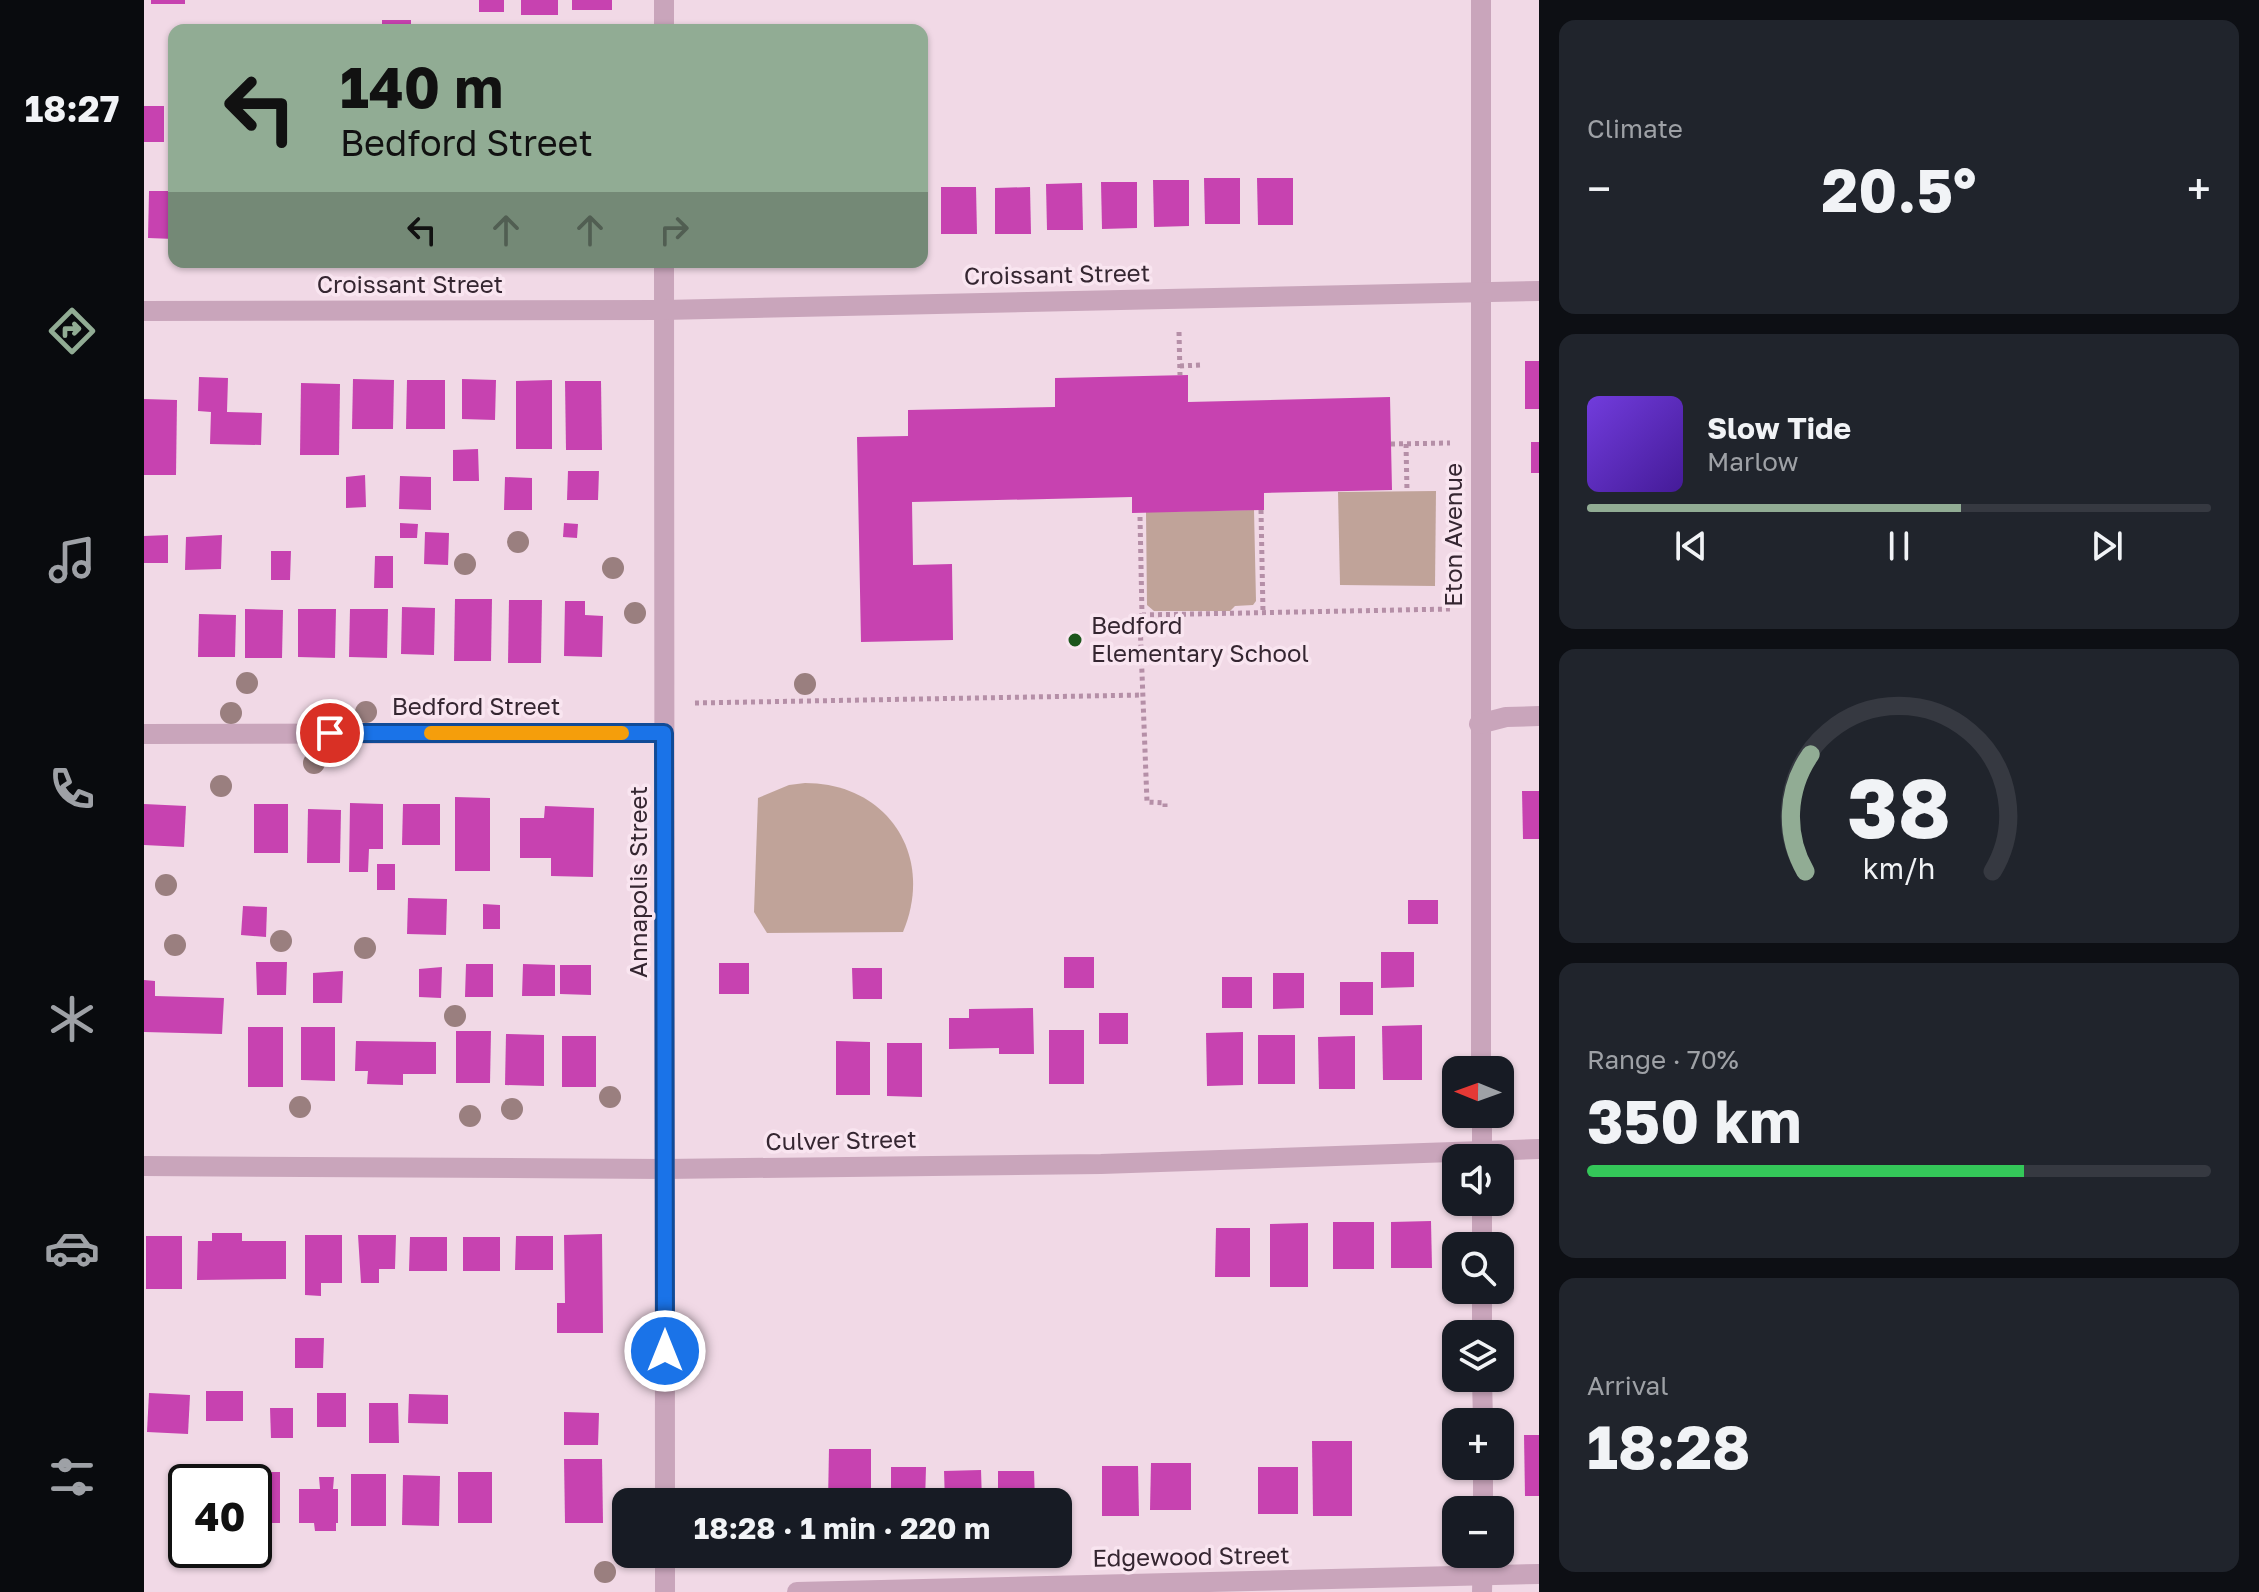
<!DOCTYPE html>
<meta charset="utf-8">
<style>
:root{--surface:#171b24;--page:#20242c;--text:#f1f3f6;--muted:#9ea1a6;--line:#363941;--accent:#91ac94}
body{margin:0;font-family:"Golos Text",sans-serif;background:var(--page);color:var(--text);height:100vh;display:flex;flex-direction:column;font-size:30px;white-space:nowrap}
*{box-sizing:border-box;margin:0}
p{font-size:26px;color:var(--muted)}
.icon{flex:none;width:44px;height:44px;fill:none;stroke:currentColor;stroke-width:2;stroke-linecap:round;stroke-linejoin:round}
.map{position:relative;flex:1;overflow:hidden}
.details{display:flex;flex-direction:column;gap:20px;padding:20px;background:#0d0f14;width:720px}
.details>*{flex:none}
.guide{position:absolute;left:24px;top:24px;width:760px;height:244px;border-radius:16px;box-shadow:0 2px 6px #0004;background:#91ac94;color:#111;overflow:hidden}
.needle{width:52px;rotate:271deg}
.buttons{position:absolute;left:1298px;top:1056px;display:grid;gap:16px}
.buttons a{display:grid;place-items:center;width:72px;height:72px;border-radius:16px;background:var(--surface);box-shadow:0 2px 6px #0004;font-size:40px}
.speed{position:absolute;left:24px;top:1464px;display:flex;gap:16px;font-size:40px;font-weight:700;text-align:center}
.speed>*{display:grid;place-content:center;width:104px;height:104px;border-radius:50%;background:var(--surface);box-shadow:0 2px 6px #0004;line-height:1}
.speed .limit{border:4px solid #111;border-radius:12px;background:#fff;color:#111}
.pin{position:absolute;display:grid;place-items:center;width:68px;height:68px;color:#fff;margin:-34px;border:4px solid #fff;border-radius:50%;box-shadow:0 2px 8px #0007}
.me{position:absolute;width:88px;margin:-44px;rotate:0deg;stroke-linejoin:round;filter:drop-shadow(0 0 6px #0008)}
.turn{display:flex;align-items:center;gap:28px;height:168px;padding:0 40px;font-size:36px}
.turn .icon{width:104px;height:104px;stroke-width:2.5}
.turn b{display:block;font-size:56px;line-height:68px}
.lanes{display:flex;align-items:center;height:76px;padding:0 40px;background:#0003;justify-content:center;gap:40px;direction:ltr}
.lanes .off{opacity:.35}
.big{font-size:60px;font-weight:700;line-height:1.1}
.details .card{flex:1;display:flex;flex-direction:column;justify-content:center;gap:12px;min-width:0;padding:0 28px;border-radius:16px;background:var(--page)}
.details .dial{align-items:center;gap:0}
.dial svg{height:208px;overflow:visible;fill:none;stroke:var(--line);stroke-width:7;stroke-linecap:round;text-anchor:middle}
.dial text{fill:var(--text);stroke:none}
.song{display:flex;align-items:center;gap:24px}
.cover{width:96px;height:96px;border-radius:12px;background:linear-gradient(135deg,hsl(260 70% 55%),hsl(260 70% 35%))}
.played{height:8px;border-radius:4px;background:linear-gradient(90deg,var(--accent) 60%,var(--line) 60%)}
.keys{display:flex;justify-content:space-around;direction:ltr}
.heat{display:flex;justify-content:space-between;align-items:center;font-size:44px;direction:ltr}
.charge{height:12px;border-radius:6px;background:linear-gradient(90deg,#34c759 70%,var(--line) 0)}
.trip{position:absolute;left:468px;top:1488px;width:460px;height:80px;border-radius:16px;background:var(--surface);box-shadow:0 2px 6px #0004;font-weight:700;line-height:80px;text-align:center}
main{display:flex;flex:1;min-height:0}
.tab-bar{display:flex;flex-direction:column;width:144px;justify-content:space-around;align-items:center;background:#090b0e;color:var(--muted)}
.tab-bar .icon{width:56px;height:56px}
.tab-bar .current{color:var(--accent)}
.tab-bar b{font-size:36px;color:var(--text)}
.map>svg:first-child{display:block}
.green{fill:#c0a399}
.building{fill:#c742b0}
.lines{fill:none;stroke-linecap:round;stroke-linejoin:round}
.path{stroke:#b58fa7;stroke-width:5;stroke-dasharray:4 4;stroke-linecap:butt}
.minor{stroke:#c9a5bb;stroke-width:20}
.tree{fill:#9a7f7f}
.route-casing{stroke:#114b97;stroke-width:20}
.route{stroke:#1a73e8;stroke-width:14}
.slow{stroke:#f59e0b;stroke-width:14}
.poi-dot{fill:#1c561c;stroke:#f9e5f0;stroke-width:3}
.labels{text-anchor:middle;stroke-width:7;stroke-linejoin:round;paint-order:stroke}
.street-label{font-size:24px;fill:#352631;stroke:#f9e5f0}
.poi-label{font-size:24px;fill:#352631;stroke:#f9e5f0;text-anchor:start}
</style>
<main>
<nav class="tab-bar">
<b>18:27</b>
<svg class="icon current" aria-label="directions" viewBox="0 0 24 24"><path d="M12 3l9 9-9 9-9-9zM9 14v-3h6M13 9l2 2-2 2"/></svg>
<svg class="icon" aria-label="music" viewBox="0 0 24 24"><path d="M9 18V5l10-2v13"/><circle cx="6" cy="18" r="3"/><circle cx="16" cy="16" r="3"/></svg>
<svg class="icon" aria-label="phone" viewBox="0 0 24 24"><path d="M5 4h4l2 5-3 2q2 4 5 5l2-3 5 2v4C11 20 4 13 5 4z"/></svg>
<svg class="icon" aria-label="climate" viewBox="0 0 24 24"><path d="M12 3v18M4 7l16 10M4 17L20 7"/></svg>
<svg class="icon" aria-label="car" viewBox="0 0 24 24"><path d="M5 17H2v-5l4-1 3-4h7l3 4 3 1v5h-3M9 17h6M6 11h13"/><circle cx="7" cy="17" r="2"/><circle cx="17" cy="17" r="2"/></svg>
<svg class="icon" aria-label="filters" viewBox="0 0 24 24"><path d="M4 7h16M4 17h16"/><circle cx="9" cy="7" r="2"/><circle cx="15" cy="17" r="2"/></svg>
</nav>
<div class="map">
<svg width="1395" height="1592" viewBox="0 0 1395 1592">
<rect width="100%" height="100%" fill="#f1d9e6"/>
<g class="green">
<polygon points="1292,491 1291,586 1196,585 1194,492"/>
<polygon points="1110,510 1112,601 1109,605 1091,606 1086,611 1010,611 1003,605 1002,512"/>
<path d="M661,783C744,783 791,856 759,932L623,933L610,912L614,798L645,785Z"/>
</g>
<g class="building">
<rect x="7" y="0" width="34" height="4"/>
<rect x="335" y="0" width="25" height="12"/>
<rect x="377" y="0" width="37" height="15"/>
<rect x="428" y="0" width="40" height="10"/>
<rect x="238" y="20" width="29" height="10"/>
<rect x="0" y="106" width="20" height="36"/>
<polygon points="1060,178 1096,178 1096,224 1061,224"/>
<polygon points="1113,178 1149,178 1149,225 1114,225"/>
<polygon points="1009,180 1045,180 1045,226 1010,227"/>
<polygon points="957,182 993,182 993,228 958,229"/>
<polygon points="938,183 939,230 903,230 902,184"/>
<polygon points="797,187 832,187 833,234 797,234"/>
<polygon points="886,187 887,234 851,234 851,188"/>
<polygon points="5,191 30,191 30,239 4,238"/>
<rect x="1381" y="361" width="14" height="48"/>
<polygon points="1044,375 1044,402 1246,397 1248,490 1120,493 1120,510 1117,510 988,513 988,497 768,502 769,565 808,564 809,640 717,642 713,437 764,436 764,410 911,407 911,378"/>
<polygon points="55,377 84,378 83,412 118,413 117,445 66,444 67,412 54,411"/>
<polygon points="209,379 250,380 249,429 208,429"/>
<polygon points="318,379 352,380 351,420 318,419"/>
<polygon points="263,380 301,380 301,429 262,429"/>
<polygon points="408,380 408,449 372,449 372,381"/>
<polygon points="421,381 457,381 458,450 422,450"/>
<polygon points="157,383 196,384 195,455 156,455"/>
<polygon points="0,399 33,400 32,475 0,475"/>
<rect x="1387" y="442" width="8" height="31"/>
<polygon points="334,449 335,481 309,481 309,450"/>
<polygon points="424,471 455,471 454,500 423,500"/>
<polygon points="221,475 222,507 202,508 202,477"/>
<polygon points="256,476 287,477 287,510 255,509"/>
<polygon points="361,477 388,478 388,510 360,510"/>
<polygon points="256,523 274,524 273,538 256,538"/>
<polygon points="420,523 434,524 433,538 419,537"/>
<polygon points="281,532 305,533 304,565 280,564"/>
<polygon points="24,535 24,563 0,563 0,536"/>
<polygon points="78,535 77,569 41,570 42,537"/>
<polygon points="127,551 147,551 146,580 127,580"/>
<polygon points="231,556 249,556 249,588 230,588"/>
<polygon points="311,599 348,599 347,661 310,661"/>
<polygon points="365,600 398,600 397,663 364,663"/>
<polygon points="421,601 441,601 441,615 459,616 458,657 420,656"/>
<polygon points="258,607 291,608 290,655 257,654"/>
<polygon points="101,609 139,610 138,658 101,658"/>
<polygon points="154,609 192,609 191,658 154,657"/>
<polygon points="206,609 244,609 243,658 205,657"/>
<polygon points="55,614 92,615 91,657 54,657"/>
<polygon points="1378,791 1395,791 1395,839 1379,839"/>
<polygon points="311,797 346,798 346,871 311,871"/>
<polygon points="206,803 239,804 239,849 225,849 224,872 205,872"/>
<polygon points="0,804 42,806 40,847 0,845"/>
<rect x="110" y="804" width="34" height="49"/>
<polygon points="259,804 296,804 296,845 258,845"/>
<polygon points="401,806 450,808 449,877 407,876 407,858 376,858 376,818 400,818"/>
<polygon points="164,809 197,810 196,863 163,863"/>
<rect x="233" y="864" width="18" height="26"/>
<polygon points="264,898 303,899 302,935 263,934"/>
<rect x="1264" y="900" width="30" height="24"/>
<polygon points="339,904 356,905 356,929 339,929"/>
<polygon points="99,906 123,907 122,937 97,935"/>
<polygon points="1237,952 1270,952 1270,987 1237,988"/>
<rect x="920" y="957" width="30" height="31"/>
<polygon points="112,962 143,962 142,995 113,995"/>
<rect x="575" y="963" width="30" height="31"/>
<polygon points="322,964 349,964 349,997 321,997"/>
<polygon points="379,964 411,965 411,996 378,996"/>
<polygon points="416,965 447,965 447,995 416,994"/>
<polygon points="298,967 297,998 275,997 275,969"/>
<polygon points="708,968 738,968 738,999 709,999"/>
<polygon points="199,971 198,1003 169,1003 169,973"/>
<polygon points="1129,973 1160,973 1160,1008 1129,1009"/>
<rect x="1078" y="977" width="30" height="31"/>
<polygon points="0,980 11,981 11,996 80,998 78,1034 0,1032"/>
<rect x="1196" y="982" width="33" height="33"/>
<polygon points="889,1008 890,1054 855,1054 855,1048 805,1049 805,1018 825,1018 825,1009"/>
<rect x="955" y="1013" width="29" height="31"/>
<polygon points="1278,1025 1278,1080 1239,1080 1238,1026"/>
<rect x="104" y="1027" width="35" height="60"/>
<polygon points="157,1027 191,1027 191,1081 157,1080"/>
<rect x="905" y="1030" width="35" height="54"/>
<polygon points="312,1031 347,1031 346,1083 312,1083"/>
<polygon points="1099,1032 1099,1085 1063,1086 1062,1033"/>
<polygon points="362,1034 400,1035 400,1086 361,1085"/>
<rect x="1114" y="1035" width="37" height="49"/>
<rect x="418" y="1036" width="34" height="51"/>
<polygon points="1211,1036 1211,1089 1175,1089 1174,1037"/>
<polygon points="212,1041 292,1042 292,1074 259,1074 259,1085 223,1084 224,1071 211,1071"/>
<polygon points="692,1041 726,1042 726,1095 692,1095"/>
<polygon points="743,1043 778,1043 778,1097 743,1096"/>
<polygon points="1287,1221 1288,1268 1247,1268 1247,1222"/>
<rect x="1189" y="1222" width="41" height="47"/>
<polygon points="1164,1223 1164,1287 1126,1287 1126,1224"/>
<polygon points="1072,1228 1106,1228 1106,1277 1071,1277"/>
<polygon points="68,1233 98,1233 98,1241 142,1241 142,1279 53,1280 54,1241 68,1241"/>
<polygon points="458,1234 459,1333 413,1333 413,1303 421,1303 420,1235"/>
<polygon points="161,1235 198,1235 198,1283 177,1283 177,1296 161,1295"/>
<polygon points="214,1235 252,1235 251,1269 235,1269 235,1283 217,1283"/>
<rect x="2" y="1236" width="36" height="53"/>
<polygon points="372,1236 409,1236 409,1270 371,1270"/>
<polygon points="266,1237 303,1237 303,1271 265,1271"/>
<rect x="319" y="1237" width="37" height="34"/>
<polygon points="151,1338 180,1338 179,1368 151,1368"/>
<rect x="62" y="1391" width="37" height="30"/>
<polygon points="5,1393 46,1395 44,1434 3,1432"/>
<rect x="173" y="1393" width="29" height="34"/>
<polygon points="265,1394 304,1395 304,1424 264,1423"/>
<polygon points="225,1403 254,1403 255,1443 225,1443"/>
<polygon points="126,1408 149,1408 149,1438 127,1438"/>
<polygon points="420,1412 455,1413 454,1445 420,1445"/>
<polygon points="1380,1435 1395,1435 1395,1496 1381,1496"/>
<polygon points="1168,1441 1208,1441 1208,1516 1169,1516"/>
<polygon points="685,1449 727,1449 727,1502 684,1502"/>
<polygon points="420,1459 458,1459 459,1523 421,1523"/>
<polygon points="1007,1463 1047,1463 1047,1510 1006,1510"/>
<polygon points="958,1466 994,1466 995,1516 958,1516"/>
<polygon points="747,1467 782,1467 781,1502 747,1502"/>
<rect x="1114" y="1467" width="40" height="47"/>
<polygon points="837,1470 838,1502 801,1502 800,1471"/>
<rect x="50" y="1471" width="35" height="11"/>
<polygon points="854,1471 890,1471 891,1502 854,1502"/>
<polygon points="102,1472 136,1472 136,1523 110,1523 110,1482 102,1482"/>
<rect x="314" y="1472" width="34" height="51"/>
<rect x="207" y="1474" width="35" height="52"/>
<polygon points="259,1475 296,1476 295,1526 258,1525"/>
<polygon points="175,1477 190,1477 189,1489 194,1489 194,1523 192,1523 192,1531 171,1531 170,1523 155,1523 155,1489 176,1489"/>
</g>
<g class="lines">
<g class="path">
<polyline points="1035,332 1036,375"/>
<polyline points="1036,366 1057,365"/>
<polyline points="1247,444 1306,443"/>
<polyline points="1262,444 1263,491"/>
<polyline points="1117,510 1119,613"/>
<polyline points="996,517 998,615 996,622 1003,802 1021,803 1021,807"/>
<polyline points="998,615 1306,609"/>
<polyline points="551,703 999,695"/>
</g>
<g class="minor">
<polyline points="520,0 520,30"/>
<polyline points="1337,0 1337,1070"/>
<polyline points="520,262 521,1502"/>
<polyline points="0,311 520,310 1395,291"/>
<polyline points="1335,724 1362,717 1395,716"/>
<polyline points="0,734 520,733"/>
<polyline points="1338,1114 1338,1158"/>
<polyline points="0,1166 520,1169 957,1164 1395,1149"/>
<polyline points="1338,1202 1338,1246"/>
<polyline points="1338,1290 1338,1334"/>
<polyline points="1338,1378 1339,1422"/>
<polyline points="1339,1466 1339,1510"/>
<polyline points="521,1554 521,1592"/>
<polyline points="653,1592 1395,1574"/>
<polyline points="1338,1592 1339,1554"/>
</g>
</g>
<g class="tree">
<circle cx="374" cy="542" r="11"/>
<circle cx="321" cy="564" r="11"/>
<circle cx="469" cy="568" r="11"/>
<circle cx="491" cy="613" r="11"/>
<circle cx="103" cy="683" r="11"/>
<circle cx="661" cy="684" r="11"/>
<circle cx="222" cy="712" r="11"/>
<circle cx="87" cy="713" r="11"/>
<circle cx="170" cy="763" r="11"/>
<circle cx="77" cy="786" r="11"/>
<circle cx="22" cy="885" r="11"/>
<circle cx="137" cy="941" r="11"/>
<circle cx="31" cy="945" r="11"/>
<circle cx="221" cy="948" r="11"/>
<circle cx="311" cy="1016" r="11"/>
<circle cx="466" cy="1097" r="11"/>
<circle cx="156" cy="1107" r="11"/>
<circle cx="368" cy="1109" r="11"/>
<circle cx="326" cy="1116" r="11"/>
<circle cx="461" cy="1572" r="11"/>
</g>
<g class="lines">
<defs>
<polyline id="route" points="186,733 520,733 521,1351"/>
</defs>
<use href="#route" class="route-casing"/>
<use href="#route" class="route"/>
<polyline class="slow" points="287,733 478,733"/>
</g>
<circle class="poi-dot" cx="931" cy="640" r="8"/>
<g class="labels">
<g class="street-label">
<text transform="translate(913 275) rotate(-1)" y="8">Croissant Street</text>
<text x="266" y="293">Croissant Street</text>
<text transform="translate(1310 535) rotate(-90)" y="8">Eton Avenue</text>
<text x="332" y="715">Bedford Street</text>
<text transform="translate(495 882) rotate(-90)" y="8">Annapolis Street</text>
<text transform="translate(697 1141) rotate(-1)" y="8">Culver Street</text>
<text transform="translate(1047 1557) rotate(-1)" y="8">Edgewood Street</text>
</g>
<g class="poi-label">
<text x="947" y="634">Bedford<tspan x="947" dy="28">Elementary School</tspan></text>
</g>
</g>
</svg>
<div class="buttons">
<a><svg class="needle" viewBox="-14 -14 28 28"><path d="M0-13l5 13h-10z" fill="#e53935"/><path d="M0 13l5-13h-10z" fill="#9ea1a6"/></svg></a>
<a><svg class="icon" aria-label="sound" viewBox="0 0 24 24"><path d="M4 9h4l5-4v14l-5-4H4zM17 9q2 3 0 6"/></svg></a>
<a><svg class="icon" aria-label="search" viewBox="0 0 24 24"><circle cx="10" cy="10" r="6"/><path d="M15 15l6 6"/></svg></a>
<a><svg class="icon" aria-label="layers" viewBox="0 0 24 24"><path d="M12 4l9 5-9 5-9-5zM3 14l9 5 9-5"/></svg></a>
<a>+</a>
<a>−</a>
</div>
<div class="speed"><div class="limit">40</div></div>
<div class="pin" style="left:186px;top:733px;background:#d93025"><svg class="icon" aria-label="arrive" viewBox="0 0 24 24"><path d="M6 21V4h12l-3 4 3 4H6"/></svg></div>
<svg class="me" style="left:521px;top:1351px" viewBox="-20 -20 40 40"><circle r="17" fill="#1a73e8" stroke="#fff" stroke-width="3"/><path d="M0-11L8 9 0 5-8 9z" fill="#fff"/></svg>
<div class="trip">18:28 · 1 min · 220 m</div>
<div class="guide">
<div class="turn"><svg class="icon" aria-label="left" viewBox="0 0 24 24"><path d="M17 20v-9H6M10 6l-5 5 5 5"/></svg><div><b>140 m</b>Bedford Street</div></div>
<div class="lanes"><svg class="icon" aria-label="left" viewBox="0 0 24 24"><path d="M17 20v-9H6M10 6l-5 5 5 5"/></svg><svg class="icon off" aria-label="ahead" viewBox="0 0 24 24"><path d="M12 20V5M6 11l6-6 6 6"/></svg><svg class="icon off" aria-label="ahead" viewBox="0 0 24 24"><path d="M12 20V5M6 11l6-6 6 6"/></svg><svg class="icon off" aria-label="right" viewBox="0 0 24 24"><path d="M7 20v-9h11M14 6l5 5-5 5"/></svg></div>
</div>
</div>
<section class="details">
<div class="card"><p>Climate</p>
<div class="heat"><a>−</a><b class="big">20.5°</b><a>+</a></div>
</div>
<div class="card">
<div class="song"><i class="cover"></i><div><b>Slow Tide</b><p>Marlow</p></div></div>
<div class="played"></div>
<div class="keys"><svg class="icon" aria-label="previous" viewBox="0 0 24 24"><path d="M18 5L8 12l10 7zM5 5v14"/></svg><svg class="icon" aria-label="pause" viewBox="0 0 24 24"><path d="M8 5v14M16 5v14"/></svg><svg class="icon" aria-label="next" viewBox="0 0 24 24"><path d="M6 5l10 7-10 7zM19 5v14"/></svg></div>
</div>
<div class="card dial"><svg viewBox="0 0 100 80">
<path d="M14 69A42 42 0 1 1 86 69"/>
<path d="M14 69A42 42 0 0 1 16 24" stroke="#91ac94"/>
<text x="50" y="56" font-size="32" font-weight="700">38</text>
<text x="50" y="72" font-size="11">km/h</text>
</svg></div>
<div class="card"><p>Range · 70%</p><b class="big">350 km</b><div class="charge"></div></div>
<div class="card"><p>Arrival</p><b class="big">18:28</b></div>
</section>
</main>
